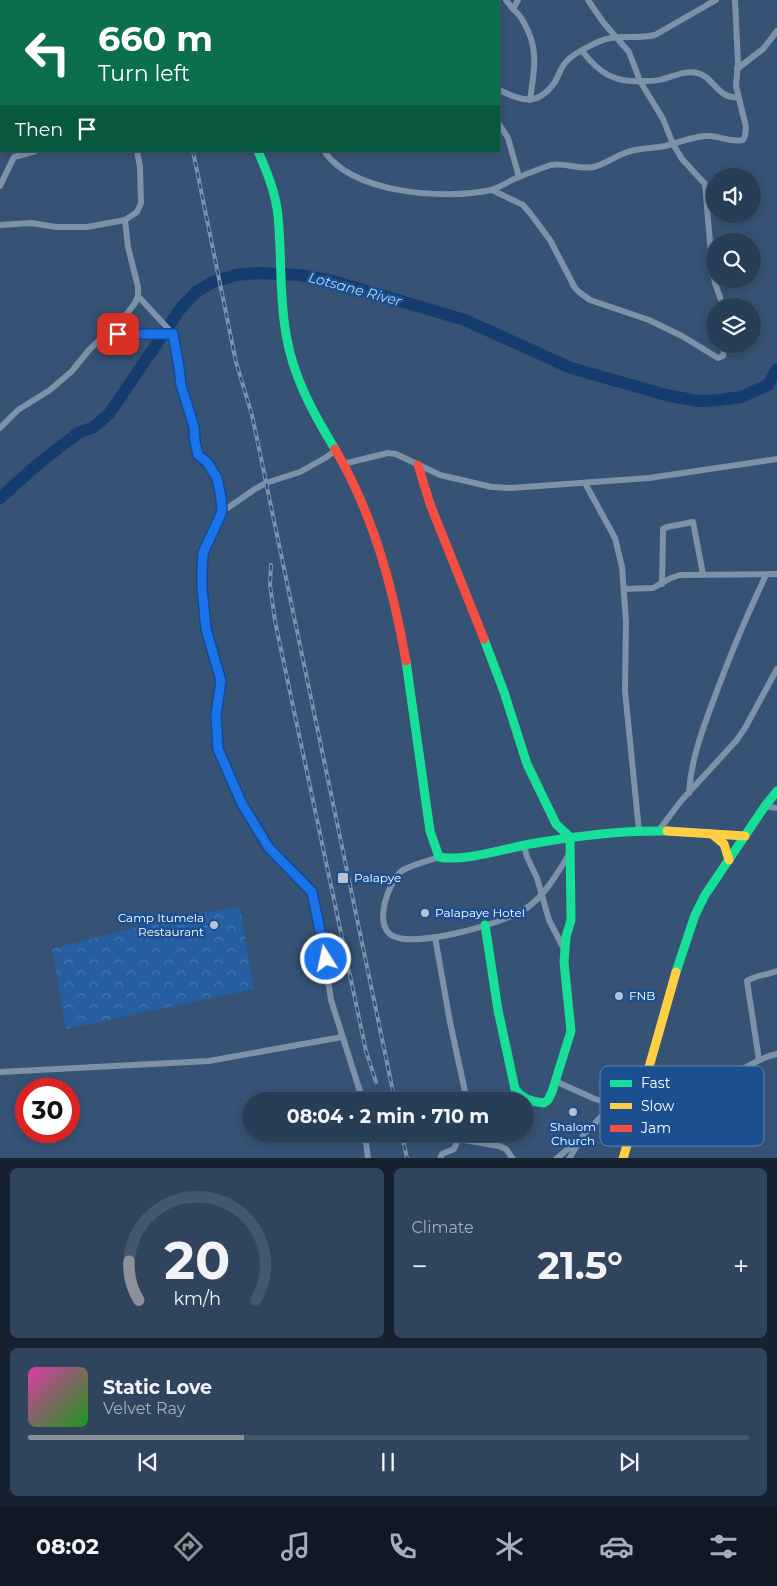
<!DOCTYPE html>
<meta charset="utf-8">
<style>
:root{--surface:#283e57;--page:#30455d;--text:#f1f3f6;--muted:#a5aeba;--line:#44576d;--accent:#8c9099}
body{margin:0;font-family:Montserrat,sans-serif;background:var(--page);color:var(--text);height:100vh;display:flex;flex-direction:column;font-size:19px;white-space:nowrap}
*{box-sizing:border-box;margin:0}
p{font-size:16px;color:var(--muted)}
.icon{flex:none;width:28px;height:28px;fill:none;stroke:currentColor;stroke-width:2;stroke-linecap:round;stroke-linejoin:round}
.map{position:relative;height:1158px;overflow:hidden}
.side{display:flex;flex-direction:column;gap:10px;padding:10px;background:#162230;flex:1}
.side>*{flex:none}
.banner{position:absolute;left:0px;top:0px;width:500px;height:152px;box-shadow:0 2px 8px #0003,0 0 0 1px var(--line);background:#0b6e4f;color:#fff;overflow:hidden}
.buttons{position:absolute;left:706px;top:168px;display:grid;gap:10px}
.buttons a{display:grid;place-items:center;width:55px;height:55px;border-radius:50%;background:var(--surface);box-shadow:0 2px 8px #0003,0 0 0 1px var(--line);font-size:25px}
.speed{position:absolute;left:15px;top:1078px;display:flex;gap:10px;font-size:25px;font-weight:700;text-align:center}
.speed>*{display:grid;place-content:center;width:65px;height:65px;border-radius:50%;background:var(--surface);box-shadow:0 2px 8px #0003,0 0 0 1px var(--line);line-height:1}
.speed .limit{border:8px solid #d22;background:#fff;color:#111}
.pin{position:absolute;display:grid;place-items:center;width:42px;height:42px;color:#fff;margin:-21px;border-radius:10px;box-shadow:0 2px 8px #0006}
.me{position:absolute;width:55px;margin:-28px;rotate:350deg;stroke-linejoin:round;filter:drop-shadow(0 0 4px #0008)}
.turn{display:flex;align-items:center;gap:18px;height:105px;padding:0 15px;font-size:22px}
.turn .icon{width:65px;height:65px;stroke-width:2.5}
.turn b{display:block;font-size:35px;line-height:42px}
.then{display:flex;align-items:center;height:48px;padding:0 15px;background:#0003;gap:10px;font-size:19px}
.big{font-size:38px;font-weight:700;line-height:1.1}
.side .widget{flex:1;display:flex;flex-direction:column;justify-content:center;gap:8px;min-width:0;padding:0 18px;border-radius:8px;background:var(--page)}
.side .dial{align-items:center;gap:0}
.dial svg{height:130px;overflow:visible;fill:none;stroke:var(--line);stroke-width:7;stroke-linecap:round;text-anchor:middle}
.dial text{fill:var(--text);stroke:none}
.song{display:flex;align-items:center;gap:15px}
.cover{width:60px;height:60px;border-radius:8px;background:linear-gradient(135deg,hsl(320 70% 55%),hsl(120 70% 35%))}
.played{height:5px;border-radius:2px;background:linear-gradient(90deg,var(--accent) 30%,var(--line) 30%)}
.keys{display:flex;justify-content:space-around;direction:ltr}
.heat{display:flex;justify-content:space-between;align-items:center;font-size:28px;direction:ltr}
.side .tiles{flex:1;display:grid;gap:10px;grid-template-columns:1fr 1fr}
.widget:last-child{grid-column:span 2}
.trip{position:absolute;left:242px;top:1092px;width:292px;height:50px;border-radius:25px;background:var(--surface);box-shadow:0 2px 8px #0003,0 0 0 1px var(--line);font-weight:700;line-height:50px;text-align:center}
.menu{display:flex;height:80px;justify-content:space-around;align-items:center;background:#101923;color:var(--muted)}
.menu .icon{width:35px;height:35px}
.menu .on{color:var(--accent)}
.menu b{font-size:22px;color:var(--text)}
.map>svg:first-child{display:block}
.forest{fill:url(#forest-crowns)}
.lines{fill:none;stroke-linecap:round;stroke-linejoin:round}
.river{stroke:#153c6e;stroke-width:12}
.street{stroke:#7d92a8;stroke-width:6}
.fast{stroke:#16e098;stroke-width:9}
.slow{stroke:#ffcf43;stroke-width:9}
.jam{stroke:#f24e42;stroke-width:9}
.rail-casing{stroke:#7e92a7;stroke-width:4}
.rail{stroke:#1b4f8f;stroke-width:2;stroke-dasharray:5.5;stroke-linecap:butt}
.route-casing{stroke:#114b97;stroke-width:12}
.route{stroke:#1a73e8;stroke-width:9}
.poi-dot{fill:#b9c2ce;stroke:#1b4f8f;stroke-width:2}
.labels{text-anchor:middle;stroke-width:5;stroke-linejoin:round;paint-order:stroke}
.poi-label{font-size:12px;fill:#fff;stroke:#1b4f8f;text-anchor:start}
.water-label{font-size:14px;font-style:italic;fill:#b5d3f5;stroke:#1b4f8f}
.key{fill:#1b4f8f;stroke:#5f84b1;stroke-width:1}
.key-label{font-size:14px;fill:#fff}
</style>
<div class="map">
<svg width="777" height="1159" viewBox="0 0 777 1159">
<defs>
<pattern id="forest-crowns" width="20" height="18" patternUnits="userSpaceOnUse" patternTransform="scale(1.25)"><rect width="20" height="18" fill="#265fa1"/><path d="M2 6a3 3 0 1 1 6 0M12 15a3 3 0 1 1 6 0" fill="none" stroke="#4777af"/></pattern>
</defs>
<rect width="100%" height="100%" fill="#365274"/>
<polygon class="forest" points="240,907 254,989 66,1029 52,949 181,916"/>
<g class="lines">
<polyline class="river" points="0,498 38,464 78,433 94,427 109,414 181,308 196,292 213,282 236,275 258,273 299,275 329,280 465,320 571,368 666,395 698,401 719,400 741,397 768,385 777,369"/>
<g class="street">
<polyline points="38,0 38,1"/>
<polyline points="101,0 101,1"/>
<polyline points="338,0 339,1"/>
<polyline points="464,0 464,1"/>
<path d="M506,0C511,8 519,13 523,21C540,49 534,71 530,100"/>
<polyline points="588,0 603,22 629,52 640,81 663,119 673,144 682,159 705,184 712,266 715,283 723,306"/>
<polyline points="454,1 455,0"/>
<polyline points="513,9 518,0"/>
<path d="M582,51C600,74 615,83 644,81C650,81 657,81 663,79C674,76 686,70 697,73C709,75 714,88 724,94C728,97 733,97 738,98"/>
<polyline points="737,69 763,49 777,31"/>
<path d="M499,90C523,101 537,107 555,82C559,75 561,67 566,62C573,53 588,47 598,42C616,33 636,40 655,35L716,0"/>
<polyline points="499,124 508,138 519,177"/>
<polyline points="0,145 1,146"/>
<path d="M324,151C353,194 445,200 491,190C498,188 505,184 512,180C524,175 538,169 551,165C564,162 579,170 593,167C607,164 618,153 635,150C645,148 655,148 665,146C679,143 695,135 709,136C721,136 730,143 743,140L745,136L746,127L736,86L738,63L735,0"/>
<polyline points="0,186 14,157 36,151"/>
<polyline points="492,190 523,205 530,213 550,240 575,288 579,292 590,300 649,320 682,336 718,358 723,356 725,344"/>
<polyline points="0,225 31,223 56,227 87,227 125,220 137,212 141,203 140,167 137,151"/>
<polyline points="138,296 173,334 179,368 181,385 194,427 195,442 199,455 207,462 217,478 221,498 222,512"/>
<polyline points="104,335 173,334"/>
<polyline points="0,428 18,410 50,390 72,371 89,350 126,315 135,303 138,296 138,287 128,247 125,220"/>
<polyline points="335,451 325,458 300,472 266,483 255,489 222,512 203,553 202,588 206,629 221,681 216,714 218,749 242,804 269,849 312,892 322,938 331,1000 363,1101"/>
<polyline points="343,464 388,453 396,454 440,475 492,487 511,488 649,478 777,459"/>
<polyline points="585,483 615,538 622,567 626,621 625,691 639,831"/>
<polyline points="662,584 663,532 663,529 667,527 693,522 703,574"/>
<polyline points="624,589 653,588 671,578 680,575 777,574"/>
<path d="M689,793C691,759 703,728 715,696C730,655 747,615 766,575"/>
<polyline points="765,806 777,808"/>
<polyline points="659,830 681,801 736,741 745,728 777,669"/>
<polyline points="524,846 527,857 537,878 549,920 565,951"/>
<path d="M439,857C428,861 414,864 403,870C389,879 372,926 393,936C417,948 507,923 528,907C546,894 558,872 570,853"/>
<polyline points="435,937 450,1022 467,1101"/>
<path d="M759,1060L747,981C755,975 768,975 777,971"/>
<polyline points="0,1072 209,1061 342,1037"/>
<polyline points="555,1081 595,1099 635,1112"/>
<path d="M643,1089C651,1091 660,1095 669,1097C701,1103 744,1061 777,1054"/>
<polyline points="365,1134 368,1159"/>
<polyline points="458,1139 499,1146 506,1149 513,1159"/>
<polyline points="440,1159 442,1154 454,1149 458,1139 457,1134"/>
<polyline points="556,1159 569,1148 576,1145"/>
<polyline points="569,1159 582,1137 612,1105"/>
</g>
<g class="fast">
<path d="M258,151C267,172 276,194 278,216C282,256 279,295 286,334C293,377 313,413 335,449"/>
<path d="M484,639L504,692L527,764L556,824L570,837L571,920L566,937L564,962L571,1031L552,1092L548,1100L544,1103C532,1102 522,1099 515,1089L498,1010L485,925"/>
<path d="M406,661L430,831L439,857C462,862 505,849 530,844C575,836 621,830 667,831"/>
<polyline points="676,972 695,915 705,895 765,806 777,791"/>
</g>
<g class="slow">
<polyline points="667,831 745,836"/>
<polyline points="712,834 724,844 729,860"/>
<polyline points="623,1159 676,972"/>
</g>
<g class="jam">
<polyline points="212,0 212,1"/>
<path d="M335,449C373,514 393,587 406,661"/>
<polyline points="418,465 430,504 484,639"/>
</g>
<defs>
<g id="rail">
<polyline points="161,0 162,1"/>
<polyline points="193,151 236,362 252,415 395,1101"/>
<polyline points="271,565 270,585 275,621 366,1051 376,1082"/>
<polyline points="402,1134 407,1159"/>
</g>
</defs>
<use href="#rail" class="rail-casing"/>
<use href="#rail" class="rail"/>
</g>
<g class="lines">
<defs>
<polyline id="route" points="118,334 173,334 179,368 181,385 194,427 195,442 198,455 207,462 217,478 221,498 222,512 203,553 202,571 202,588 206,629 221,681 216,714 218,749 242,804 269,848 312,892 326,959"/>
</defs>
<use href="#route" class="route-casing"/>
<use href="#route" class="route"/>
</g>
<g class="poi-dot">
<rect x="337" y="872" width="12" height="12" rx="2.5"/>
<circle cx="425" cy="913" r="5"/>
<circle cx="214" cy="925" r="5"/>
<circle cx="619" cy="996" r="5"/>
<circle cx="573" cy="1112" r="5"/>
</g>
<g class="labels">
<g class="poi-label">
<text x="354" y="882">Palapye</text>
<text x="435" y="917">Palapaye Hotel</text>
<text x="204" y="922" text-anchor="end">Camp Itumela<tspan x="204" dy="14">Restaurant</tspan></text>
<text x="629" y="1000">FNB</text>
<text x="573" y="1131" text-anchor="middle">Shalom<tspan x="573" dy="14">Church</tspan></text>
</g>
<g class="water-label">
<text transform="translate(355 289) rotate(15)" y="5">Lotsane River</text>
</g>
</g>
<rect x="600" y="1066" width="164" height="80" rx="8" class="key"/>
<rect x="610" y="1080" width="22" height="7" fill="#16e098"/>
<rect x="610" y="1103" width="22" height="6" fill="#ffcf43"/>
<rect x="610" y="1125" width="22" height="7" fill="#f24e42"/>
<g class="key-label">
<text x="641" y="1088">Fast</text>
<text x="641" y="1111">Slow</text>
<text x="641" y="1133">Jam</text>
</g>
</svg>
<div class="buttons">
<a><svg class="icon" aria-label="sound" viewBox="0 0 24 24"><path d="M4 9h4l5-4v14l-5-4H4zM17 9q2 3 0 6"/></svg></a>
<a><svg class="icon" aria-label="search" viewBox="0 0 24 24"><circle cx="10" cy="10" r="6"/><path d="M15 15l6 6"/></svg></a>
<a><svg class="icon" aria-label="layers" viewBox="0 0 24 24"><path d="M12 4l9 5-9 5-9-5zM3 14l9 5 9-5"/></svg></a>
</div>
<div class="speed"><div class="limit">30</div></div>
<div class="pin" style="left:118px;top:334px;background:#d93025"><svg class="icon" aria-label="arrive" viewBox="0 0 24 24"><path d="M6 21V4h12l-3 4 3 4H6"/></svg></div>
<svg class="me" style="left:326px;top:959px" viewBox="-20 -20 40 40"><circle r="17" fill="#1a73e8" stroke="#fff" stroke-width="3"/><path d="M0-11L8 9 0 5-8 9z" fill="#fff"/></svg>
<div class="trip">08:04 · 2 min · 710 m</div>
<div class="banner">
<div class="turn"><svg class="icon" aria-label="left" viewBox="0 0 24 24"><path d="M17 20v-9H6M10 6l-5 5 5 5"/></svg><div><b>660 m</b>Turn left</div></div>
<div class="then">Then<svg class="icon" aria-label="arrive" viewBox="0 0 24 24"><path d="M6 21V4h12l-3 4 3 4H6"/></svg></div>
</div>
</div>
<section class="side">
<div class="tiles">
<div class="widget dial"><svg viewBox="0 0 100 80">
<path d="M14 69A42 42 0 1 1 86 69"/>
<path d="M14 69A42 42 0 0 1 8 45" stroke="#8c9099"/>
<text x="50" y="56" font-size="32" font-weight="700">20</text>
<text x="50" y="72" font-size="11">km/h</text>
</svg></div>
<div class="widget"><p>Climate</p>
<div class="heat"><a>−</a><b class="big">21.5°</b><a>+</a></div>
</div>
<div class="widget">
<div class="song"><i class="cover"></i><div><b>Static Love</b><p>Velvet Ray</p></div></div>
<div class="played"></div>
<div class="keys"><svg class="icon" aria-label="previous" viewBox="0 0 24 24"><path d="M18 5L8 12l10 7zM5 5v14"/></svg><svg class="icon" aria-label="pause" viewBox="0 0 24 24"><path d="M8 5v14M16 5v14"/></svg><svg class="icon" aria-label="next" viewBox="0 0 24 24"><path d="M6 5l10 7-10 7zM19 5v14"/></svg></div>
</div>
</div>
</section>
<nav class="menu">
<b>08:02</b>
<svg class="icon on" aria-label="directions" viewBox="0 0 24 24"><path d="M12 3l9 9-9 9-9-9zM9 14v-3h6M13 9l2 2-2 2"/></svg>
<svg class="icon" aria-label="music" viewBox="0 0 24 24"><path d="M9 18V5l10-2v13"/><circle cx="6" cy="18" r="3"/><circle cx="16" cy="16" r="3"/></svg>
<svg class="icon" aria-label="phone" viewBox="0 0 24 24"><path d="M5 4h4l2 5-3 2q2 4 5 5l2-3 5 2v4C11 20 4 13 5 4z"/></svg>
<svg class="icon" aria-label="climate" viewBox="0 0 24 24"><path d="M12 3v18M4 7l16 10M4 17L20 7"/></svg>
<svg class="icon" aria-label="car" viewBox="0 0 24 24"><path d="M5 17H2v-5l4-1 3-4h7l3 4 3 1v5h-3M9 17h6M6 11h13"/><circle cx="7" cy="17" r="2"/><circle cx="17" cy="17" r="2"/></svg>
<svg class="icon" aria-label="filters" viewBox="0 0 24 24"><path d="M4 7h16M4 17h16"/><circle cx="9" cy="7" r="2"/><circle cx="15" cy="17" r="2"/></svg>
</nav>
